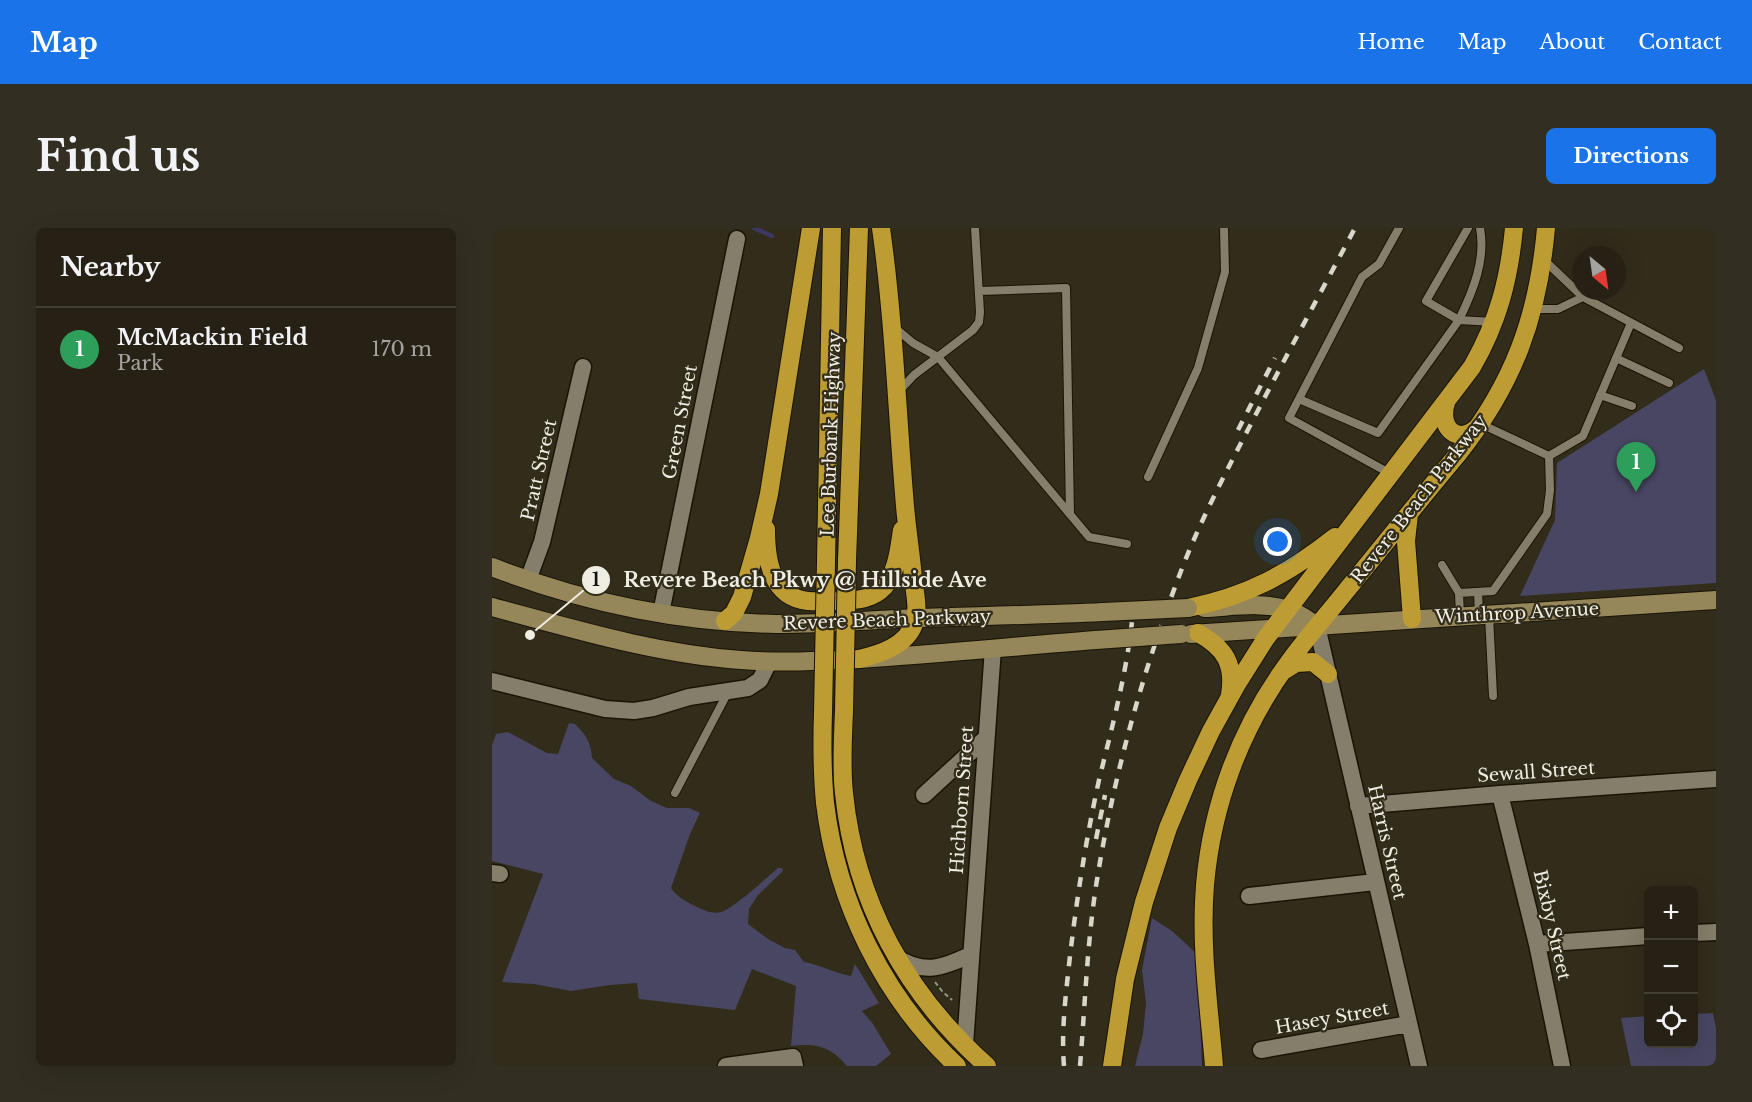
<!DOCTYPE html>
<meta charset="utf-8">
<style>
body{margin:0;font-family:"Libre Baskerville",serif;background:#322e22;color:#f1f3f6}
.controls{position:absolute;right:18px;bottom:18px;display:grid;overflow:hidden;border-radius:9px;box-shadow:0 6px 24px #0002}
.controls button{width:54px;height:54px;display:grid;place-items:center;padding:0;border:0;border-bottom:2px solid #423e34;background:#262114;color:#f1f3f6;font:30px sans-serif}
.compass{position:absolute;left:1080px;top:18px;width:54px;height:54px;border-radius:50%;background:#262114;box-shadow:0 6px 24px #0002;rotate:151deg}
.you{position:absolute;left:786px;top:314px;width:21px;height:21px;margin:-15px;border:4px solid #fff;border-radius:50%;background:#1a73e8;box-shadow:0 0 0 9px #1a73e833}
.badge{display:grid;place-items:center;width:39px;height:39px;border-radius:50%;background:#1a73e8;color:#fff;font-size:20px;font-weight:700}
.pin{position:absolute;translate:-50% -50px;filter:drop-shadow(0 2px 3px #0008)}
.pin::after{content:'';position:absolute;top:32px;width:21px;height:18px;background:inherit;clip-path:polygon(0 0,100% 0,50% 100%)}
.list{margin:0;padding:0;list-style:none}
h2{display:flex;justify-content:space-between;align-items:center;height:78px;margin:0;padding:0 24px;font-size:26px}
h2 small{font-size:20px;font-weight:400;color:#a4a3a0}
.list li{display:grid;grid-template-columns:39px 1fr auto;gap:18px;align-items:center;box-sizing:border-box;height:84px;padding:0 24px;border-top:2px solid #423e34}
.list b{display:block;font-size:22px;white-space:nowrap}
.list p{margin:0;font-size:20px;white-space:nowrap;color:#a4a3a0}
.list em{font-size:20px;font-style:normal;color:#a4a3a0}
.icon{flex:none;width:33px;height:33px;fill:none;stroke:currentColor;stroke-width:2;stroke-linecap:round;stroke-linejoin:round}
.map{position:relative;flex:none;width:1224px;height:838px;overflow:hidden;border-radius:9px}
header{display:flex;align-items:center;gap:36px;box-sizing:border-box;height:84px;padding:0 30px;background:#1a73e8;color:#fff}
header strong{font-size:28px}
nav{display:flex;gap:33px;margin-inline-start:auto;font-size:21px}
.intro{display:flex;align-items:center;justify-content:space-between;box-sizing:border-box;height:144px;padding:0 36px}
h1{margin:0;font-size:42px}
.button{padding:15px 27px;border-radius:9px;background:#1a73e8;color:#fff;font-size:21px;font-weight:700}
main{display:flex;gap:36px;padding:0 36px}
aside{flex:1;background:#262114;border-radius:9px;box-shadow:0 6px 24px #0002}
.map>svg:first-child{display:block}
</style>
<header>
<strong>Map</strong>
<nav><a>Home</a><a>Map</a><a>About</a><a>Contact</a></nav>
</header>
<div class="intro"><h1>Find us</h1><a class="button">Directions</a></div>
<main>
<aside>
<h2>Nearby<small></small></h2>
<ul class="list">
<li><span class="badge" style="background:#2e9e5b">1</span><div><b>McMackin Field</b><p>Park</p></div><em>170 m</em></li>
</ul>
</aside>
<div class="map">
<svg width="1224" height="838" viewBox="0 0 1224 838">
<rect width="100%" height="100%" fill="#322c1b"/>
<path fill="#484662" d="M 1212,141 L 1224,172 L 1224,355 L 1028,368 L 1063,292 L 1065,235 Z
M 77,495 L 83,496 C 94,507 99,514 100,530 L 122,551 L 139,558 L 159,573 L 175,580 L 197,580 L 208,585 L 198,606 L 179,660 C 184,668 193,673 201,677 C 209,681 220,687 229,684 C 242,680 274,650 286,640 L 290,640 L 291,643 L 266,667 L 257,681 L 256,696 L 276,711 L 293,720 L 303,722 L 312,734 C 329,737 342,745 359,748 L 363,736 L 387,775 L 370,783 L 381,796 L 399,826 L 384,838 L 355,838 C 338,818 324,815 299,818 L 304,758 L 260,741 L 243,782 L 147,771 L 145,755 L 118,757 L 79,763 L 42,756 L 10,754 L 51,646 L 0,633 L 0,517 L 4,506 L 16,504 L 55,525 L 66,526 Z
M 660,690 L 680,703 L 704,725 L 706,743 L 710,838 L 643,838 L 651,806 L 654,775 L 650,742 Z
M 1221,785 L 1224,800 L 1224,838 L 1139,838 L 1129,790 L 1156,788 L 1156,816 L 1202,816 L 1202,786 Z"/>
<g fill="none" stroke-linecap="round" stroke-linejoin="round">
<path stroke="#3d3764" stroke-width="4.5" d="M 262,0 L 280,8"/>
<defs>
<path id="lane" d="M 976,0 L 934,73 L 967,92 L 1002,94
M 1051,31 L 1091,69 L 1187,120
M 488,63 L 574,60 L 578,286
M 1041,81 L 1066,81 L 1091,69
M 402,99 L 421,115 L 446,129 L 597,309 L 635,316
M 1124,130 L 1177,155
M 407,163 L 422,147 L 481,102 L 487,94 L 488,84 L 483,0
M 1108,167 L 1140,178
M 807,171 L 886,205 L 967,92 C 981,63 994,32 988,0
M 1057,228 L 1091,208 L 1139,95
M 899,246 L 797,190 L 870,49 L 887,36 L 907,0
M 656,249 L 706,140 L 733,44 L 732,0
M 950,337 L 967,365 L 1001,363 L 1055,286 L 1058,262 L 1057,228 L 989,196
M 986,364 L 987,387
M 967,365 L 968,388
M 997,387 L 1001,468
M 183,565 L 236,464"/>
<path id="street" d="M 36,352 L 50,314 L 91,139
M 169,385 L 245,11
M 825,398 L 927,838
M 0,453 L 113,481 L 142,483 L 161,480 L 197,469 L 256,460 L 268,452 L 277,434
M 1008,566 L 1045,716 L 1070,838
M 432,567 L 494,510
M 866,578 L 1008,566 L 1224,551
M 0,645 L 8,646
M 757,668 L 883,654
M 1202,705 L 1224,704
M 1045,716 L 1156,708
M 404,729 C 432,747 450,740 478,727
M 473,817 L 501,420
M 769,822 L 917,796
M 234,838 L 301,829 L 303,838"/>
<path id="secondary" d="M 0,339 C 90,374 187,394 284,396 C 331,396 378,392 425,390 C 487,388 549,387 611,384
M 0,379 C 82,401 164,426 249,432 C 289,435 328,433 368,431 C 447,426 526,418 604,412
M 712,380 C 739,379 770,373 796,382 C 807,385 816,392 825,398
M 699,406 L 1224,372"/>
<path id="highway" d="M 954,175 C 946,199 965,218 986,199
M 917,286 L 914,313 L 920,391
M 274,301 C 274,332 279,369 316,373 C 326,374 338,373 348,373 C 364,372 380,372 392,359 C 405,344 407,321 410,302
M 355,333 L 367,0
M 334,334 L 340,0
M 696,380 C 756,368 796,346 843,309
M 233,393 L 242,385 L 250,369 L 267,310 L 277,266 L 319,0
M 706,405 C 733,420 743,436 738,467
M 367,431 C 388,426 414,418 422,396 C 427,383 423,364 421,350 C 419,326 415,302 413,278 C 405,185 402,92 389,0
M 791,443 L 804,435 L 821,434 L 836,446
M 352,483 C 351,510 349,538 352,565 C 363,674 414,766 495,838
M 331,484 C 330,514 330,544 333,575 C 345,674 391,769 465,838
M 620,838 L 633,751 L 652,674 L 676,600 L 696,552 L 719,503 L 745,456 L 774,410 L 980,139 C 1006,94 1017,52 1022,0
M 722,838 C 717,778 708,717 713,657 C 720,576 749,499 797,434 C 815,409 835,387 854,363 C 892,317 928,271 966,226 C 1022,155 1046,89 1054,0"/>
</defs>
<use href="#lane" stroke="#1a1405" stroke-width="10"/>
<use href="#street" stroke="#1a1405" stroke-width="19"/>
<use href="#secondary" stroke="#1a1405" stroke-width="20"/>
<use href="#highway" stroke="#1a1405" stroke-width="20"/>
<path stroke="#999587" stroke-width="2" stroke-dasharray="4.5 3" stroke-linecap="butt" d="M 443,754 L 450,763 L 460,772"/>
<use href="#lane" stroke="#857e6a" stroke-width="8"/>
<use href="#street" stroke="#857e6a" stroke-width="16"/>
<use href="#secondary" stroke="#96875a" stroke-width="18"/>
<use href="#highway" stroke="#bd9c33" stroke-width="18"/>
<path stroke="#d9d6ca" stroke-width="4.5" stroke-dasharray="10 10" stroke-linecap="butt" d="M 746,202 L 783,130
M 604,611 L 613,567
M 572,838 C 569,802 574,765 578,728 C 585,669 594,611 607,552 C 622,491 637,437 642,373
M 588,838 C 593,778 595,717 604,658 C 621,550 650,445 689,343 C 709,291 735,242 761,192 C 794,128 829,64 863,0"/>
<defs>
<path id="secondary-bridge" d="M 611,384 L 696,380
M 604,412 L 689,406"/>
<path id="highway-bridge" d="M 352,483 L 355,333
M 331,484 L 334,334"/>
</defs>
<use href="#secondary-bridge" stroke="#1a1405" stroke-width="20" stroke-linecap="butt"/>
<use href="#highway-bridge" stroke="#1a1405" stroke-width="20" stroke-linecap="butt"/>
<use href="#secondary-bridge" stroke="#96875a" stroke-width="18"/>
<use href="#highway-bridge" stroke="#bd9c33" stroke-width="18"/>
</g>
<g text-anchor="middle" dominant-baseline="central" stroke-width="4.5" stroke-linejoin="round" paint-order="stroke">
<g font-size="18" fill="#f0ede2" stroke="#322c1b">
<text transform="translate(188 194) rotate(-79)">Green Street</text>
<text transform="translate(339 206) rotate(-88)">Lee Burbank Highway</text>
<text transform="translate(47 242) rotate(-77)">Pratt Street</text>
<text transform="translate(927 271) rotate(-52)">Revere Beach Parkway</text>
<text transform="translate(1025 385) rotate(-3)">Winthrop Avenue</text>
<text transform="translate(395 392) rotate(-2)">Revere Beach Parkway</text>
<text transform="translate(1044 544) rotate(-4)">Sewall Street</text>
<text transform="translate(470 572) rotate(-86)">Hichborn Street</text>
<text transform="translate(895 614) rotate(77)">Harris Street</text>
<text transform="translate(1060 697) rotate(77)">Bixby Street</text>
<text transform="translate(840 790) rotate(-10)">Hasey Street</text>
</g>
</g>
<path fill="none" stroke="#f0ede2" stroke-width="2" d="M38 407L104 352"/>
<g fill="#f0ede2" stroke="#322c1b" stroke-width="2">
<circle cx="38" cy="407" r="6"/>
<circle cx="104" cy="352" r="15"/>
</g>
<g font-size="18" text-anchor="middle" font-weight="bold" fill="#111">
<text x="104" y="358">1</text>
</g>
<g font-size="20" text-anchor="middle" font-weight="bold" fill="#f0ede2" stroke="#322c1b" stroke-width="4.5" stroke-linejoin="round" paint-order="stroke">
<text x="313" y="359">Revere Beach Pkwy @ Hillside Ave</text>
</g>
</svg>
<div class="controls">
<button>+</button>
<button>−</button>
<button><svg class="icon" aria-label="locate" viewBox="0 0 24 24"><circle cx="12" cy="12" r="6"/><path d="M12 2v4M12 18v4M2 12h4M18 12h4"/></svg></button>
</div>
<svg class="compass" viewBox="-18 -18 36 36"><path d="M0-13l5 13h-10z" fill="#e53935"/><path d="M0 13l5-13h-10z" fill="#a4a3a0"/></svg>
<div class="you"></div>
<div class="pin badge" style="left:1144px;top:264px;background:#2e9e5b">1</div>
</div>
</main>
